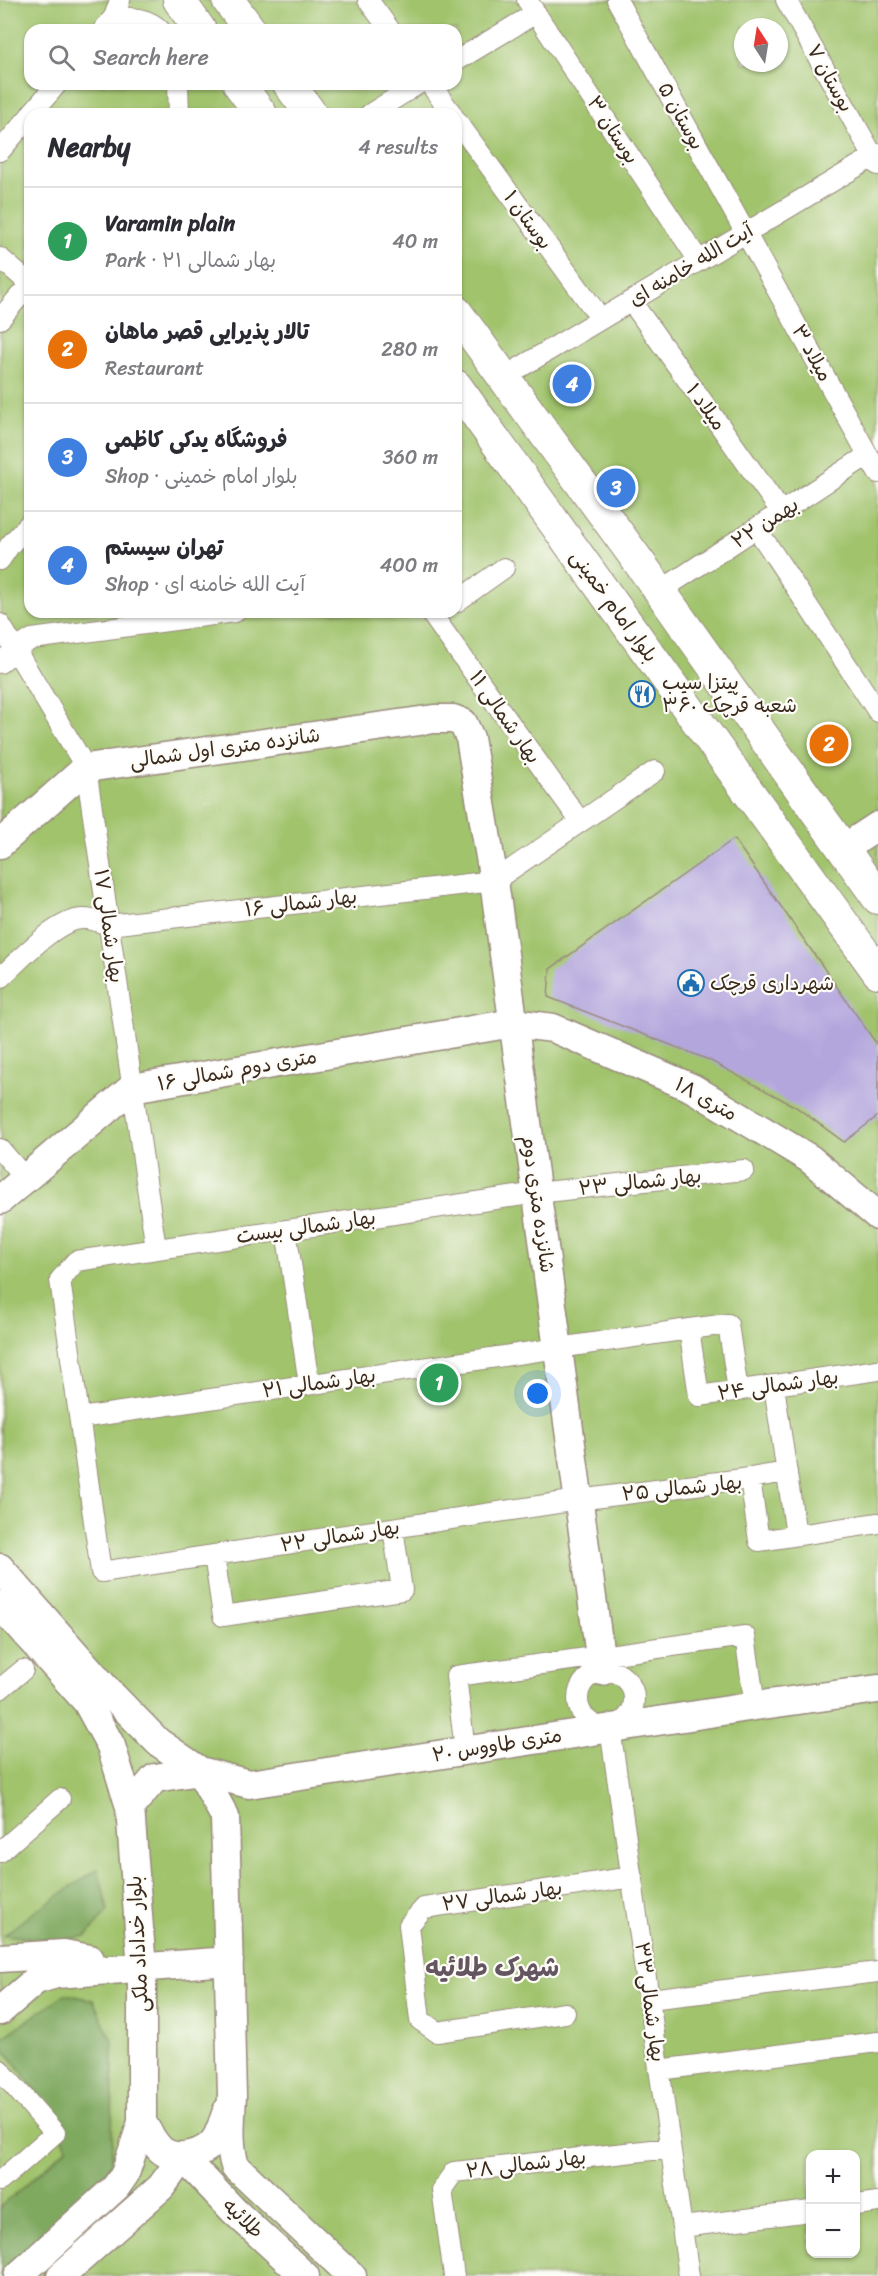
<!DOCTYPE html>
<meta charset="utf-8">
<style>
body{margin:0;font-family:Sriracha,"Playpen Sans Arabic",sans-serif;background:#f7f7f7;color:#2b2b33}
.controls{position:absolute;right:18px;bottom:18px;display:grid;overflow:hidden;border-radius:12px;box-shadow:0 2px 4px #0004}
.controls button{width:54px;height:54px;display:grid;place-items:center;padding:0;border:0;border-bottom:2px solid #e1e1e2;background:#fff;color:#2b2b33;font:30px sans-serif}
.compass{position:absolute;left:734px;top:18px;width:54px;height:54px;border-radius:50%;background:#fff;box-shadow:0 2px 4px #0004;rotate:348deg}
.you{position:absolute;left:538px;top:1394px;width:21px;height:21px;margin:-15px;border:4px solid #fff;border-radius:50%;background:#1a73e8;box-shadow:0 0 0 9px #1a73e833}
.badge{display:grid;place-items:center;width:39px;height:39px;border-radius:50%;background:#0f766e;color:#fff;font-size:20px;font-weight:700}
.pin{position:absolute;translate:-50% -50%;border:3px solid #fff;box-shadow:0 2px 6px #0006}
.list{margin:0;padding:0;list-style:none}
h2{display:flex;justify-content:space-between;align-items:center;height:78px;margin:0;padding:0 24px;font-size:26px}
h2 small{font-size:20px;font-weight:400;color:#7c7c81}
.list li{display:grid;grid-template-columns:39px 1fr auto;gap:18px;align-items:center;box-sizing:border-box;height:108px;padding:0 24px;border-top:2px solid #e1e1e2}
.list b{display:block;font-size:22px;white-space:nowrap}
.list p{margin:0;font-size:20px;white-space:nowrap;color:#7c7c81}
.list em{font-size:20px;font-style:normal;color:#7c7c81}
.icon{flex:none;width:33px;height:33px;fill:none;stroke:currentColor;stroke-width:2;stroke-linecap:round;stroke-linejoin:round}
.map{position:relative;flex:none;width:878px;height:2276px;overflow:hidden}
.search{position:absolute;background:#fff;box-shadow:0 2px 4px #0004;left:24px;top:24px;width:438px;height:66px;display:flex;align-items:center;gap:15px;box-sizing:border-box;padding:0 21px;border-radius:18px;color:#7c7c81;font-size:22px}
.panel{position:absolute;background:#fff;box-shadow:0 2px 4px #0004;left:24px;top:108px;width:438px;height:510px;border-radius:18px}
.map>svg:first-child{display:block}
</style>
<div class="map">
<svg width="878" height="2276" viewBox="0 0 878 2276">
<rect width="100%" height="100%" fill="#fdfcf7"/>
<filter id="ink" filterUnits="userSpaceOnUse"><feTurbulence type="fractalNoise" baseFrequency=".0167" numOctaves="2"/><feDisplacementMap in="SourceGraphic" scale="12" xChannelSelector="R" yChannelSelector="G"/><feConvolveMatrix kernelMatrix="1 2 1 2 8 2 1 2 1" color-interpolation-filters="sRGB"/></filter>
<filter id="wash" filterUnits="userSpaceOnUse"><feTurbulence type="fractalNoise" baseFrequency=".008" numOctaves="4" result="noise"/><feDisplacementMap in="SourceGraphic" scale="24" xChannelSelector="R" yChannelSelector="G"/><feGaussianBlur stdDeviation="1.35" result="paint"/><feColorMatrix in="noise" values="0 0 0 0 0 0 0 0 0 0 0 0 0 0 0 0 0 1.4 0 .05"/><feComposite in="paint" operator="in"/></filter>
<g filter="url(#wash)">
<rect width="100%" height="100%" fill="#f7ebd8"/>
<path fill="#a0c36c" stroke="#6e7645" stroke-width="1.5" fill-rule="evenodd" d="M 0,0 L 878,0 L 878,2276 L 0,2276 ZM 743,27 L 779,27 L 779,63 L 743,63 ZM 30,30 L 456,30 L 456,84 L 30,84 ZM 30,114 L 456,114 L 456,612 L 30,612 ZM 810,2154 L 856,2154 L 856,2254 L 810,2254 Z"/>
<path fill="#80a960" stroke="#5e6a3f" stroke-width="1.5" d="M 98,1869 L 108,1910 L 87,1936 L 59,1941 L 4,1935 L 31,1914 Z
M 65,1994 L 93,2000 L 113,2043 L 112,2160 L 97,2198 L 9,2276 L 0,2276 L 0,2208 L 67,2148 L 54,2114 L 0,2044 L 0,2040 Z"/>
<g id="blocks">
<path fill="#b2a6dd" d="M 734,839 L 878,1046 L 878,1116 L 844,1142 L 796,1107 L 709,1060 L 548,997 L 550,969 Z"/>
</g>
</g>
<g filter="url(#ink)">
<use href="#blocks" fill-opacity="0" stroke="#998a7b" stroke-width="1.5"/>
<g fill="none" stroke-linecap="round" stroke-linejoin="round">
<defs>
<path id="street" d="M 368,0 L 390,30
M 527,0 L 699,261
M 617,0 L 878,473
M 786,0 L 878,165
M 114,17 C 131,18 148,17 160,30
M 103,30 L 114,17 L 120,0
M 456,61 L 536,13
M 178,84 L 179,114
M 430,84 L 452,114
M 31,114 L 57,84
M 370,114 L 418,84
M 456,120 L 601,319
M 0,151 L 30,116
M 0,258 L 30,284 L 0,319
M 631,301 L 782,513
M 504,377 L 878,154
M 757,529 L 878,712
M 0,560 L 10,545 L 30,523
M 660,591 L 868,455
M 456,602 L 504,568
M 430,612 L 580,821
M 0,624 L 86,768 L 156,1249
M 0,663 L 16,649 L 32,639 L 235,612
M 0,978 C 20,960 58,917 85,919 C 93,919 101,923 109,925 L 494,881 L 655,771
M 0,1149 L 24,1177
M 744,1170 L 537,1193 L 76,1261 L 60,1280 L 101,1572 L 578,1500 L 750,1478 L 759,1541 L 878,1523
M 286,1230 L 309,1384
M 689,1329 L 728,1324 L 738,1391
M 774,1386 L 796,1535
M 80,1418 L 689,1329 L 699,1396 L 878,1370
M 750,1478 L 787,1472
M 214,1555 L 223,1616 L 402,1590 L 393,1528
M578 1699a28 28 0 1 1 56 0a28 28 0 1 1-56 0Z
M 0,1689 L 23,1670
M 610,1728 L 689,2276
M 465,1750 L 456,1676 L 745,1636 L 755,1706
M 0,1852 L 60,1799
M 649,1999 L 878,1972
M 565,2013 L 437,2032 L 420,2020 L 409,1925 L 424,1908 L 632,1877
M 0,2070 L 55,2133 L 0,2181
M 659,2070 L 878,2042
M 856,2205 L 878,2202
M 682,2227 L 810,2211
M 454,2276 L 442,2189 L 454,2172 L 670,2148"/>
<path id="secondary" d="M 0,844 L 86,768 L 434,719 L 453,719 L 463,723 L 470,738 L 494,881 L 602,1671
M 843,849 L 878,826
M 0,1200 L 132,1088 L 513,1023 L 553,1028 L 692,1088 L 810,1159 L 878,1216
M 0,1568 L 107,1690 L 158,1742 L 200,1771 L 225,1817 L 232,2096 C 231,2120 228,2143 235,2166 L 352,2276
M 0,1605 L 87,1702 L 111,1746 L 130,1807 L 142,1969 L 142,2122 L 125,2174 L 116,2187 L 18,2276
M 130,1807 L 155,1778 L 200,1771 L 249,1784 L 755,1706 L 878,1689
M 0,1958 L 64,1954 L 90,1959
M 0,2011 L 36,1980 L 56,1974 L 229,1961
M 142,2122 C 147,2131 153,2142 160,2149 C 175,2163 207,2155 217,2137 C 221,2129 224,2119 227,2111
M 61,2276 L 161,2187 L 183,2157 L 234,2211 L 305,2276"/>
<path id="primary" d="M 179,0 L 200,30
M 228,0 L 250,30
M 239,84 L 261,114
M 289,84 L 311,114
M 456,312 L 660,591 L 878,898
M 456,386 L 878,972"/>
</defs>
<use href="#street" stroke="#998a7b" stroke-width="22"/>
<use href="#secondary" stroke="#998a7b" stroke-width="31"/>
<use href="#primary" stroke="#998a7b" stroke-width="34"/>
<use href="#street" stroke="#fff" stroke-width="20"/>
<use href="#secondary" stroke="#fff" stroke-width="28"/>
<use href="#primary" stroke="#fff" stroke-width="32"/>
</g>
</g>
<defs>
<symbol id="restaurant-ring" viewBox="-11 -11 22 22"><circle r="9.5" fill="#fdfcf7" stroke="#1f6fb2" stroke-width="1.5"/><path d="M-5-6h1v4h1v-4h1v4h1v-4h1v5L-1.5 .5V6h-2V.5L-5-1ZM5-6V6H3V1.5H1.5Q1.5-4 5-6Z" fill="#1f6fb2"/></symbol>
<symbol id="civic-ring" viewBox="-11 -11 22 22"><circle r="9.5" fill="#fdfcf7" stroke="#1f6fb2" stroke-width="1.5"/><path d="M-.6-6.5H3V-4.5H.6V-3L4-1V1h2V6H-6V1h2V-1L-.6-3ZM-1.2 2.5V6h2.4V2.5Z" fill="#1f6fb2"/></symbol>
</defs>
<g fill-rule="evenodd">
<use href="#restaurant-ring" x="627" y="679" width="30" height="30"/>
<use href="#civic-ring" x="676" y="968" width="30" height="30"/>
</g>
<g text-anchor="middle" dominant-baseline="central" stroke-width="4.5" stroke-linejoin="round" paint-order="stroke">
<g font-size="20" fill="#3b2a1e" stroke="#fdfcf7">
<text transform="translate(830 78) rotate(61)">بوستان ۷</text>
<text transform="translate(681 116) rotate(61)">بوستان ۵</text>
<text transform="translate(613 130) rotate(57)">بوستان ۳</text>
<text transform="translate(528 220) rotate(54)">بوستان ۱</text>
<text transform="translate(691 265) rotate(-31)">آیت الله خامنه ای</text>
<text transform="translate(812 353) rotate(61)">میلاد ۳</text>
<text transform="translate(706 407) rotate(54)">میلاد ۱</text>
<text transform="translate(765 523) rotate(-33)">۲۲ بهمن</text>
<text transform="translate(614 606) rotate(54)">بلوار امام خمینی</text>
<text transform="translate(505 717) rotate(55)">بهار شمالی ۱۱</text>
<text transform="translate(225 748) rotate(-8)">شانزده متری اول شمالی</text>
<text transform="translate(301 903) rotate(-7)">بهار شمالی ۱۶</text>
<text transform="translate(109 926) rotate(82)">بهار شمالی ۱۷</text>
<text transform="translate(237 1070) rotate(-10)">۱۶ متری دوم شمالی</text>
<text transform="translate(706 1099) rotate(29)">۱۸ متری</text>
<text transform="translate(640 1182) rotate(-6)">بهار شمالی ۲۳</text>
<text transform="translate(538 1204) rotate(82)">شانزده متری دوم</text>
<text transform="translate(306 1227) rotate(-8)">بهار شمالی بیست</text>
<text transform="translate(319 1383) rotate(-8)">بهار شمالی ۲۱</text>
<text transform="translate(778 1385) rotate(-8)">بهار شمالی ۲۴</text>
<text transform="translate(682 1488) rotate(-6)">بهار شمالی ۲۵</text>
<text transform="translate(340 1536) rotate(-9)">بهار شمالی ۲۲</text>
<text transform="translate(497 1745) rotate(-9)">۲۰ متری طاووس</text>
<text transform="translate(502 1896) rotate(-8)">بهار شمالی ۲۷</text>
<text transform="translate(138 1944) rotate(-93)">بلوار خداداد ملکی</text>
<text transform="translate(650 2002) rotate(82)">بهار شمالی۳۳</text>
<text transform="translate(526 2164) rotate(-7)">بهار شمالی ۲۸</text>
<text transform="translate(243 2218) rotate(44)">طلائیه</text>
</g>
<g font-size="20" fill="#3b2a1e" stroke="#fdfcf7" text-anchor="start">
<text x="662" y="682">پیتزا سیب<tspan x="662" dy="23">۳۶۰ شعبه قرچک</tspan></text>
<text x="710" y="983">شهرداری قرچک</text>
</g>
<g font-size="26" font-weight="bold" fill="#655561" stroke="#fdfcf7">
<text x="492" y="1967">شهرک طلائیه</text>
</g>
</g>
</svg>
<div class="controls">
<button>+</button>
<button>−</button>
</div>
<svg class="compass" viewBox="-18 -18 36 36"><path d="M0-13l5 13h-10z" fill="#e53935"/><path d="M0 13l5-13h-10z" fill="#7c7c81"/></svg>
<div class="you"></div>
<div class="pin badge" style="left:439px;top:1383px;background:#2e9e5b">1</div>
<div class="pin badge" style="left:829px;top:744px;background:#e8710a">2</div>
<div class="pin badge" style="left:616px;top:488px;background:#3f7fe0">3</div>
<div class="pin badge" style="left:572px;top:384px;background:#3f7fe0">4</div>
<div class="search"><svg class="icon" aria-label="search" viewBox="0 0 24 24"><circle cx="10" cy="10" r="6"/><path d="M15 15l6 6"/></svg>Search here</div>
<section class="panel">
<h2>Nearby<small>4 results</small></h2>
<ul class="list">
<li><span class="badge" style="background:#2e9e5b">1</span><div><b>Varamin plain</b><p>Park · بهار شمالی ۲۱</p></div><em>40 m</em></li>
<li><span class="badge" style="background:#e8710a">2</span><div><b>تالار پذیرایی قصر ماهان</b><p>Restaurant</p></div><em>280 m</em></li>
<li><span class="badge" style="background:#3f7fe0">3</span><div><b>فروشگاه یدکی کاظمی</b><p>Shop · بلوار امام خمینی</p></div><em>360 m</em></li>
<li><span class="badge" style="background:#3f7fe0">4</span><div><b>تهران سیستم</b><p>Shop · آیت الله خامنه ای</p></div><em>400 m</em></li>
</ul>
</section>
</div>
